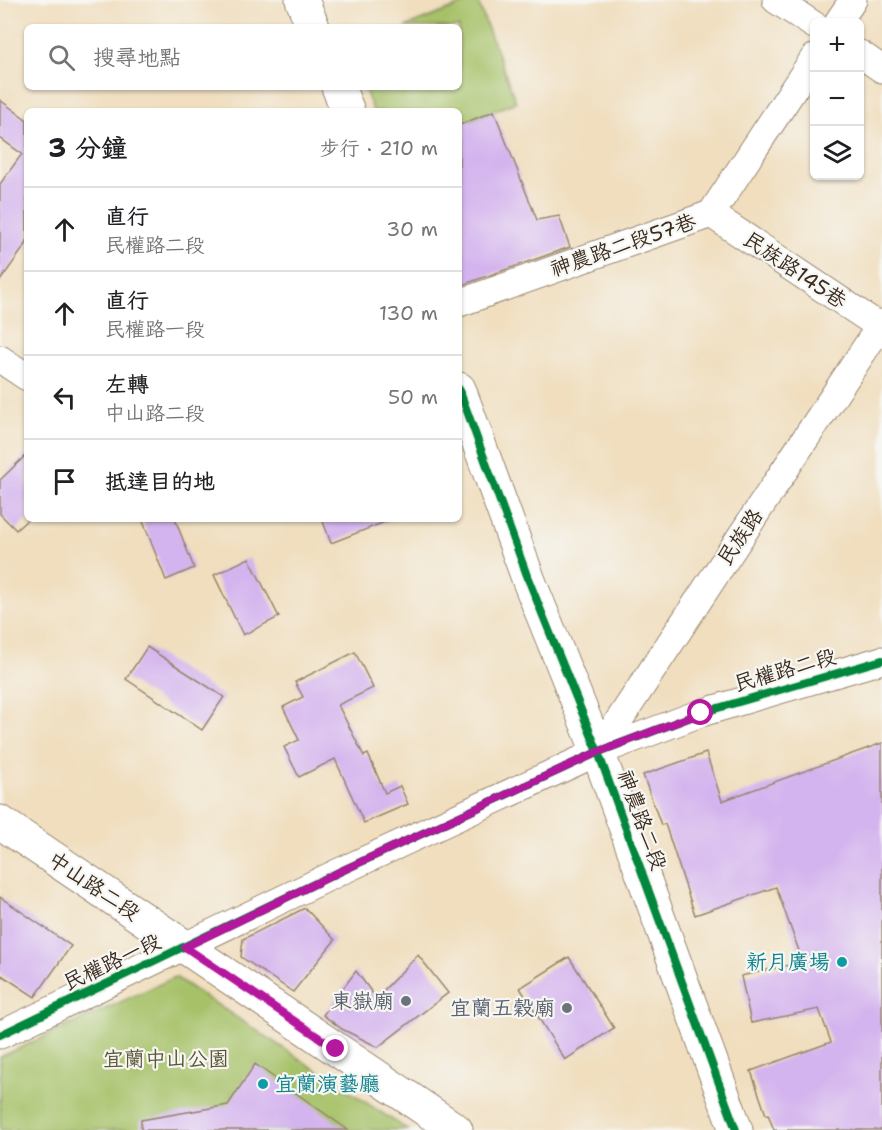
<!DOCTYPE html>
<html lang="zh-TW">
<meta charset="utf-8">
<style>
body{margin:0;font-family:"Shantell Sans","LXGW WenKai TC",sans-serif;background:#f2f2f2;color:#202124}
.controls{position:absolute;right:18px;top:18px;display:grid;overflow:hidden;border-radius:9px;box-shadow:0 2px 4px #0004}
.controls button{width:54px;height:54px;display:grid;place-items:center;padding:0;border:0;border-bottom:2px solid #e0e0e0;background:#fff;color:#202124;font:30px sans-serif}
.stop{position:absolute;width:18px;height:18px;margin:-14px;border:4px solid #b5179e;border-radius:50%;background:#fff}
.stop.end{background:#b5179e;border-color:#fff;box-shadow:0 2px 6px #0008}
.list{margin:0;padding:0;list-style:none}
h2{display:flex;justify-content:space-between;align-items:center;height:78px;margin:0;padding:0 24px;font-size:26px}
h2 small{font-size:20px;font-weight:400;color:#757577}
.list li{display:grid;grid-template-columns:39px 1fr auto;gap:18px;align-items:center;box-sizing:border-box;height:84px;padding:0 24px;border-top:2px solid #e0e0e0}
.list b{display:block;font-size:22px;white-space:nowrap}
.list p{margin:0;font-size:20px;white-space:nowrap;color:#757577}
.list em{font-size:20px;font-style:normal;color:#757577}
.icon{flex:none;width:33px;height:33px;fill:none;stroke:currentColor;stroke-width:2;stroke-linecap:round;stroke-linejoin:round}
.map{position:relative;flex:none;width:882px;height:1130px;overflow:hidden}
.search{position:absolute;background:#fff;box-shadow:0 2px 4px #0004;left:24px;top:24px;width:438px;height:66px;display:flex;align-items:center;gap:15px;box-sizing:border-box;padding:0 21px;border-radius:9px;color:#757577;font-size:22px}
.panel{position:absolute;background:#fff;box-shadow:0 2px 4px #0004;left:24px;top:108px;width:438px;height:414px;border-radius:9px}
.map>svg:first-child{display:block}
</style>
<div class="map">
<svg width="882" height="1130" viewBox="0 0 882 1130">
<rect width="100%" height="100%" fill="#f6f6f2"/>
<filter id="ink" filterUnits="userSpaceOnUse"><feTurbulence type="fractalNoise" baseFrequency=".0167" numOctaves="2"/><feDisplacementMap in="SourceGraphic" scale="12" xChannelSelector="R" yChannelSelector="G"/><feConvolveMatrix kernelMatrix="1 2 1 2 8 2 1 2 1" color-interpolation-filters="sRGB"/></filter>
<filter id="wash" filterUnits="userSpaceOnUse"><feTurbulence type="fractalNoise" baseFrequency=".008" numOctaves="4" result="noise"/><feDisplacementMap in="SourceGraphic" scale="24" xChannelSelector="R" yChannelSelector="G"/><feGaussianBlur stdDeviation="1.35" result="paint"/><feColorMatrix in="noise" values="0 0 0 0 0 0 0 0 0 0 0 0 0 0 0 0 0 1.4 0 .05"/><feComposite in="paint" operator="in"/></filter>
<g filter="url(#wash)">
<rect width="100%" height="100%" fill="#f0debe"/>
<path fill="#a6c167" stroke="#707642" stroke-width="1.5" d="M 474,0 L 477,0 L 516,102 L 459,125 L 459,111 L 373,111 L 364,87 L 459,87 L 459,27 L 405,27 Z
M 175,977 L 408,1130 L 0,1130 L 0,1057 Z"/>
<g id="blocks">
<path fill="#d4b4ee" d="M 0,100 L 27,120 L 27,243 L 0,281 L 0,184 L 22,154 L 0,138 Z
M 494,111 L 537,220 L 559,216 L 570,247 L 459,286 L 459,125 Z
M 27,454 L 27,520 L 16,530 L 0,514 L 0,480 Z
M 142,519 L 175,519 L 194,568 L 166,580 Z
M 322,519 L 390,519 L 390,520 L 331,543 Z
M 249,558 L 279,617 L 243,635 L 214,575 Z
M 147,647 L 224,697 L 202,730 L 126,679 Z
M 355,652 L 373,688 L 338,705 L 364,756 L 368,754 L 385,793 L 400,786 L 408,804 L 364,823 L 335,759 L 299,777 L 284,747 L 299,740 L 283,707 L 303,697 L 295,682 Z
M 882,743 L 882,1130 L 774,1130 L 768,1114 L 766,1115 L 751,1071 L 831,1042 L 819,1009 L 751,1023 L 741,976 L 803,962 L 776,887 L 695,915 L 665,824 L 661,825 L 643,775 L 706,753 L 722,801 Z
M 0,897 L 71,946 L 35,997 L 0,974 Z
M 305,908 L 335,940 L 293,992 L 241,957 L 243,939 Z
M 418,955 L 448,993 L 378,1047 L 342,1029 L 323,1015 L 356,971 L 376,998 Z
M 569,957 L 614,1028 L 565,1060 L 520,988 Z
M 255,1064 L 348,1130 L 141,1130 L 141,1120 L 228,1105 Z"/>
</g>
</g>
<g filter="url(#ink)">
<use href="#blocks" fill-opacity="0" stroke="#96846e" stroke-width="1.5"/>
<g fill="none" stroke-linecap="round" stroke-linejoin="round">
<defs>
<path id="street" d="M 776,0 L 814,25
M 838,22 L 853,0
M 860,54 L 882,69
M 711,214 L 882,328
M 459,303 L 711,214 L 814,58
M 0,359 L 27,377
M 598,752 L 882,323
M 0,1035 L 337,873 L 598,752 L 701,713 L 882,660"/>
<path id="secondary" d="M 302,0 L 313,27
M 338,87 L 348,111
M 459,389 L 529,581 L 598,752 L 736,1130
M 0,822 L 456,1130"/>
</defs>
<use href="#street" stroke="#96846e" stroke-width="29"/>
<use href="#secondary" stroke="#96846e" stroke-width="35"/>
<use href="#street" stroke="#fff" stroke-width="27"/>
<use href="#secondary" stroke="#fff" stroke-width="33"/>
<defs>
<path id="cycleway" d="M 459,389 L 529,581 L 598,752 L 736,1130
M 0,1035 L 337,873 L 598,752 L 701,713 L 882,660"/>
</defs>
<use href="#cycleway" stroke="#f6f6f2" stroke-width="11"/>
<use href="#cycleway" stroke="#00873e" stroke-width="8"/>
</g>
</g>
<g fill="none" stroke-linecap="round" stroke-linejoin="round" filter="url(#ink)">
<path stroke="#b5179e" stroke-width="8" d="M 336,1049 L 185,947 L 337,873 L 598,752 L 701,713"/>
</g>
<g fill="#0f9aa8" stroke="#f6f6f2" stroke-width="2">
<circle cx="842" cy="962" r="6"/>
<circle cx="263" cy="1084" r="6"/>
</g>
<g fill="#6b7280" stroke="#f6f6f2" stroke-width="2">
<circle cx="406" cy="1001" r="6"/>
<circle cx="567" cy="1008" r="6"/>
</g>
<g text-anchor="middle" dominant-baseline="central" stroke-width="4.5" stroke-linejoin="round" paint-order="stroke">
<g font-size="21" fill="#3b2a1e" stroke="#f6f6f2">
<text transform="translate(623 245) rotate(-19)">神農路二段57巷</text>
<text transform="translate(795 270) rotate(34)">民族路145巷</text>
<text transform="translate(740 537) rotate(-56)">民族路</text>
<text transform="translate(785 670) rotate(-16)">民權路二段</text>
<text transform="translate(642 820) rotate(70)">神農路二段</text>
<text transform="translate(94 886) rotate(34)">中山路二段</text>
<text transform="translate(112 962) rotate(-25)">民權路一段</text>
</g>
<g font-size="21" fill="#0d838f" stroke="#f6f6f2" text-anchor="end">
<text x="830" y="962">新月廣場</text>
<text x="275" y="1084" text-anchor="start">宜蘭演藝廳</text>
</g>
<g font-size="21" fill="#5b616d" stroke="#f6f6f2" text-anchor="end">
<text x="394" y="1001">東嶽廟</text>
<text x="555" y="1008">宜蘭五穀廟</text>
</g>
<g font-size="21" fill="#5b5734" stroke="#f6f6f2">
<text x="166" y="1059">宜蘭中山公園</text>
</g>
</g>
</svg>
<div class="controls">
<button>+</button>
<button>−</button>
<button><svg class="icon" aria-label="layers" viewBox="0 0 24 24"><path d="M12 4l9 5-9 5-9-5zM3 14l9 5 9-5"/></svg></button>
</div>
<div class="stop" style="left:701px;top:713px"></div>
<div class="stop end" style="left:336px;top:1049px"></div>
<div class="search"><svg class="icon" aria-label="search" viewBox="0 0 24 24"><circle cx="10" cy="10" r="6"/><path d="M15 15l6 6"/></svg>搜尋地點</div>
<section class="panel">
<h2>3 分鐘<small>步行 · 210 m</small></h2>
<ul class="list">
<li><svg class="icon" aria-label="ahead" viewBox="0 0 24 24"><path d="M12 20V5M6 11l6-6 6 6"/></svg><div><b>直行</b><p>民權路二段</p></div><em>30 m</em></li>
<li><svg class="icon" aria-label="ahead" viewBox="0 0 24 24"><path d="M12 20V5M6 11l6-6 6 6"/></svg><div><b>直行</b><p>民權路一段</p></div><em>130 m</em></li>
<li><svg class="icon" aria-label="left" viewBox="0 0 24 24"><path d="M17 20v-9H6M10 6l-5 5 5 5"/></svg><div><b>左轉</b><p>中山路二段</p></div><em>50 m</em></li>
<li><svg class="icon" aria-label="arrive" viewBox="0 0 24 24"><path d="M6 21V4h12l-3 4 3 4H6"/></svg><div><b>抵達目的地</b></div></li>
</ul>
</section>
</div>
